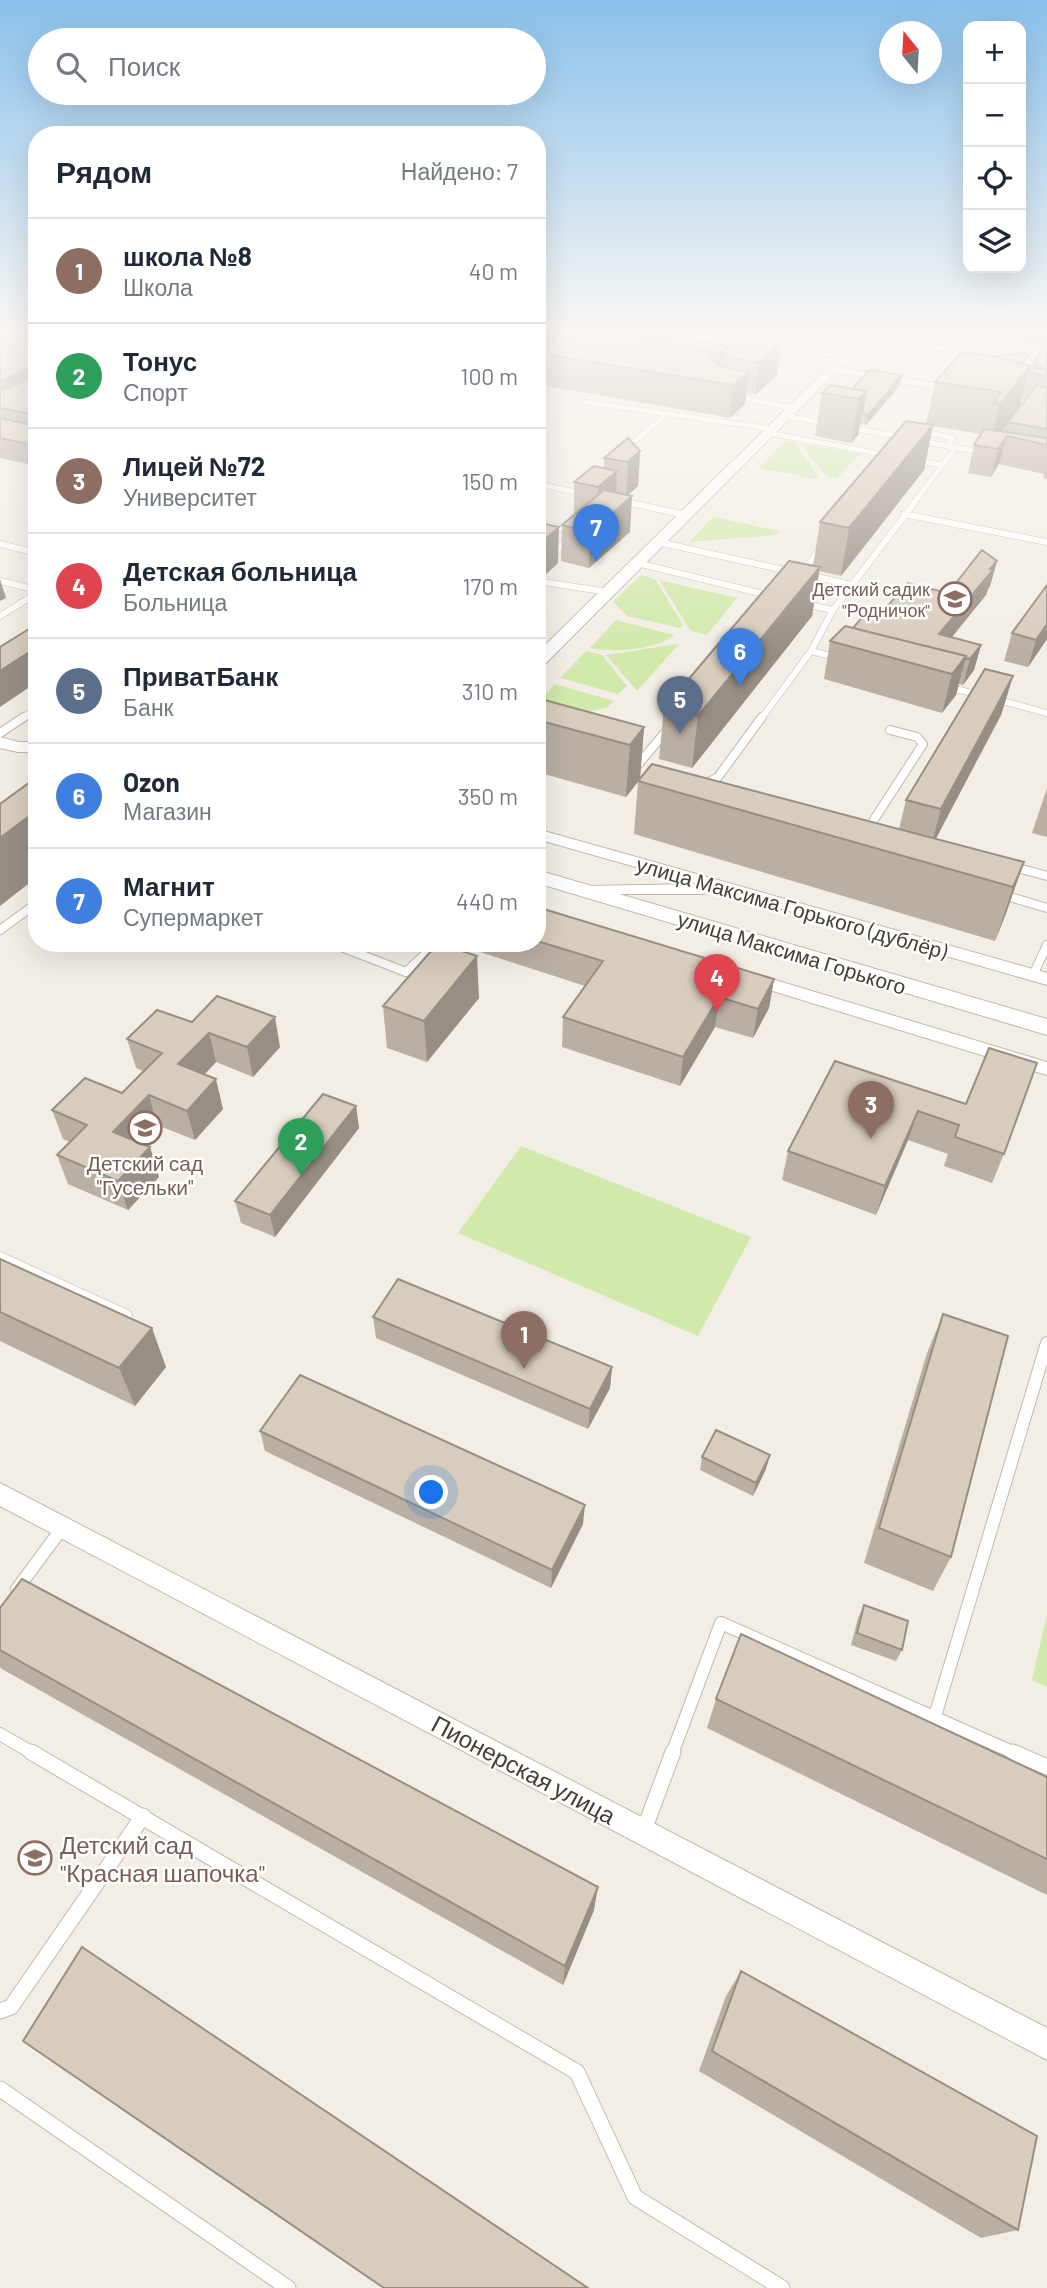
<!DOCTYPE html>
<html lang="ru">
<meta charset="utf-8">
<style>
body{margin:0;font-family:Barlow,sans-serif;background:#f6f6f7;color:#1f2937}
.controls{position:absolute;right:21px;top:21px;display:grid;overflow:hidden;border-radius:14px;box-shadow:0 7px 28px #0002}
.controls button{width:63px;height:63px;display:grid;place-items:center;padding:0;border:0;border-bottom:2px solid #e0e1e3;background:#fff;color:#1f2937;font:35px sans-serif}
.compass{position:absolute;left:879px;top:21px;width:63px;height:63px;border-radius:50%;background:#fff;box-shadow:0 7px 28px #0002;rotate:342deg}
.you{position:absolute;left:432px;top:1493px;width:24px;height:24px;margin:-18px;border:5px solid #fff;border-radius:50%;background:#1a73e8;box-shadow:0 0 0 10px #1a73e833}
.badge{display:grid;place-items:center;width:46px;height:46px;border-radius:50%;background:#ff2710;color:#fff;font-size:23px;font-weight:700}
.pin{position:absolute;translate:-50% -58px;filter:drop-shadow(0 2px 4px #0008)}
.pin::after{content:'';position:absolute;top:37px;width:24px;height:21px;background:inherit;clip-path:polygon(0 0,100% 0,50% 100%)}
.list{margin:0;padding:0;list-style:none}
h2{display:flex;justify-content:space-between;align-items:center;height:91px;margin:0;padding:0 28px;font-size:30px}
h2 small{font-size:23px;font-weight:400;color:#747a83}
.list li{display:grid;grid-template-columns:46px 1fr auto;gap:21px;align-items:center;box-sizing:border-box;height:105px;padding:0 28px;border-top:2px solid #e0e1e3}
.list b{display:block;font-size:26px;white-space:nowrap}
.list p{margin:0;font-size:23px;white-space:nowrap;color:#747a83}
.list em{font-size:23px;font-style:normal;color:#747a83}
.icon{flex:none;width:38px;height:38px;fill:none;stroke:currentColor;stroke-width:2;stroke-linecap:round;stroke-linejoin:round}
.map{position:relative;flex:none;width:1047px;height:2288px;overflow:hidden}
.search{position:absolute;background:#fff;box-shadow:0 7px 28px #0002;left:28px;top:28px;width:518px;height:77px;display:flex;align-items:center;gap:18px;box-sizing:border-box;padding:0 24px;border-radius:38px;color:#747a83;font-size:26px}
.panel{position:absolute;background:#fff;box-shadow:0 7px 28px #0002;left:28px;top:126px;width:518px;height:826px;border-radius:28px}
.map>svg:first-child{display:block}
</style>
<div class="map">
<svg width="1047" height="2288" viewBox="0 0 1047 2288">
<rect width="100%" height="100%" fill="#f3eee5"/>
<path fill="#d1e9ab" d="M 785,441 L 793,442 L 819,476 L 816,479 L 759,468 Z
M 800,443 L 860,454 L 837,478 L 826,476 Z
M 713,517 L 779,531 L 775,535 L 689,542 Z
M 641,575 L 655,579 L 683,625 L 680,628 L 627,616 L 613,602 Z
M 659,580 L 737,598 L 707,635 L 691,631 Z
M 616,620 L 674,635 C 658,650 612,653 590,648 Z
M 679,644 L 637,691 L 606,655 Z
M 586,651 L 602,655 L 627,686 L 618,694 L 560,678 Z
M 555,684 L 614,701 L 606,708 L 537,722 L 537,703 Z
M 521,1146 L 751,1237 L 698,1336 L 458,1233 Z
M 1047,1614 L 1047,1687 L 1032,1680 Z"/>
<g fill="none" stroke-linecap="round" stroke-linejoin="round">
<defs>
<path id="service-far5" d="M 735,396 L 793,408
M 585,402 L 773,429
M 786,416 L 830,424
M 848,427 L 984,453
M 920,431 L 953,438 L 948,446
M 768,433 L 892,456
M 625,449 L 667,414
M 913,460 L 941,465
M 537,484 L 586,494
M 621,501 L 634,504
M 913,504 L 956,447"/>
<path id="service-far4" d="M 626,502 L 686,515
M 904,514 L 1047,542
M 537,523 L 574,531 L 556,552
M 658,542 L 793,572
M 0,544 L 37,553
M 637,563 L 772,596
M 802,573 L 822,546
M 808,575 L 852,585
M 0,581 L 37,590
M 537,581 L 608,592
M 800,603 L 833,610
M 0,616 L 37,593
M 811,651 L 838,658
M 947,687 L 980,695
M 995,699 L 1047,713
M 21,719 L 37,708
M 761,719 L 811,651 L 833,610 L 915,502"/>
<path id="service-far3" d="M 0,733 L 24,717
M 635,768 L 668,729
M 704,785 L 718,777 L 762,717
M 866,832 L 923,744 L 917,737 L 890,730
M 1010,866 L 1047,876
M 1000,894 L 1047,908
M 0,930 L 37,903
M 331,943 L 406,972 L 437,943
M 1033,975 L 1047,945"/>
<path id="service-far2" d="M 0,1257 L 127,1315"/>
<path id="service-far1" d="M 17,1589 L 63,1527
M 935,1716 L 1047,1343
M 0,1734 L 34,1754
M 672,1754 L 721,1623 L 1017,1754"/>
<path id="service" d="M 31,1752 L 577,2072 L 635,2197 L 782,2288
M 1013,1752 L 1047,1767
M 644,1830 L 673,1752
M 0,2011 L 11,2007 L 143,1816
M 0,2089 L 288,2288"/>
<path id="minor" d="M 690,332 L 709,332 L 852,357 L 847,360 Z
M 865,334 L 1035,359 L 1047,353 L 1047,360 L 1036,365 L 862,339 L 862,335 Z
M 834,367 L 961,387 L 966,390 L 961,393 L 831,372 L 829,370 Z
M 537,829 L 1047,973 L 1047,985 L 709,888 L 708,892 L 702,894 L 580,894 L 578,891 L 580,888 L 586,886 L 696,884 L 537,839 Z
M 749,972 L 1047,1062 L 1047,1075 L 743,982 L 740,978 L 743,974 Z
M 0,1483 L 1047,2028 L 1047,2060 L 0,1506 Z"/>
<path id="tertiary" d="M 864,332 L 876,332 L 543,666 L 537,667 L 537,653 Z
M 0,737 L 19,742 L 37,742 L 37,752 L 18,752 L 0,748 Z
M 537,870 L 1047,1019 L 1047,1035 L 537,883 Z"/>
</defs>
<use href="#service-far5" stroke="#c2b8aa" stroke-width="6"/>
<use href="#service-far4" stroke="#c2b8aa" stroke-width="7"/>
<use href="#service-far3" stroke="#c2b8aa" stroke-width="10"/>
<use href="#service-far2" stroke="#c2b8aa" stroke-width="11"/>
<use href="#service-far1" stroke="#c2b8aa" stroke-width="14"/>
<use href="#service" stroke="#c2b8aa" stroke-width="17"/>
<use href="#minor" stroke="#c2b8aa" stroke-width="2"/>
<use href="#tertiary" stroke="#c2b8aa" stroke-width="2"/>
<use href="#service-far5" stroke="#fff" stroke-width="5"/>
<use href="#service-far4" stroke="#fff" stroke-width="6"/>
<use href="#service-far3" stroke="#fff" stroke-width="8"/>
<use href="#service-far2" stroke="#fff" stroke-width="10"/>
<use href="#service-far1" stroke="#fff" stroke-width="12"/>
<use href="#service" stroke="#fff" stroke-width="15"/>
<use href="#minor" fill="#fff" fill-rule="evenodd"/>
<use href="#tertiary" fill="#fff" fill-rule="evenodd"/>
</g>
<path fill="#baafa3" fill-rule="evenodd" d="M 0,332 L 37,332 L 37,466 L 0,458 Z
M 537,332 L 641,332 L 726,346 L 726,350 L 781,343 L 777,375 L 755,395 L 746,393 L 745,404 L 730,418 L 537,384 Z
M 895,332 L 951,332 L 945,340 L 938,335 L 932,341 L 895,336 Z
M 959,332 L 1047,332 L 1047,479 L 1043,478 L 1044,474 L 999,464 L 991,477 L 968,473 L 974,445 L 981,434 L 933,426 L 924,470 L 841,576 L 819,571 L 812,616 L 692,768 L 659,759 L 664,708 L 813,566 L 820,522 L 926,424 L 935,382 L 1026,365 L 1029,370 L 1033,367 L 1034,362 L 1044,345 ZM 1022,398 L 1025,400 L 1019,407 Z
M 900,385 L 866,425 L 860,424 L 858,435 L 851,443 L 815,436 L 822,393 L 852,389 Z
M 640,451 L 638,486 L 628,495 L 630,532 L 589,568 L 561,561 L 562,525 L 574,515 L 574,482 L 604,468 L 604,458 Z
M 537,522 L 558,563 L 544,576 L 537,577 Z
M 997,561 L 990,586 L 988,589 L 986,595 L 951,637 L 981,645 L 974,670 L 963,685 L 959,684 L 956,695 L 942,713 L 824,679 L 830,641 L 853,628 L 948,593 Z
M 1047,585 L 1047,639 L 1028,667 L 1004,661 L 1012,633 Z
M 1013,676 L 1001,715 L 935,839 L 1024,862 L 1005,916 L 995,941 L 634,834 L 638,782 L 626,797 L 537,772 L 537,698 L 644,727 L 640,778 L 899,829 L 906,800 Z
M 1047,788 L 1047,837 L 1032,833 Z
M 537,907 L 774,979 L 769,1008 L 753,1038 L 715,1027 L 680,1086 L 562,1047 L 563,1017 L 585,986 L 468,948 L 468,943 L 537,943 Z
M 479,998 L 427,1062 L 387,1048 L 383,1006 Z
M 192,1022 L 280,1047 L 253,1077 L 216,1062 L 204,1075 L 223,1109 L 195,1140 L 157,1125 L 140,1143 L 150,1147 L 159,1177 L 128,1210 L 68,1184 L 57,1155 L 70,1142 L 63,1139 L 52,1110 L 122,1093 L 143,1071 L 136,1068 L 127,1039 Z
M 835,1061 L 966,1104 L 1004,1154 L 992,1183 L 944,1166 L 948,1154 L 908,1140 L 876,1215 L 782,1180 L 788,1151 Z
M 356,1106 L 359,1128 L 275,1237 L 241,1223 L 235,1201 Z
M 0,1259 L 166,1367 L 135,1406 L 0,1341 Z
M 943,1314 L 951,1557 L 933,1591 L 864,1563 L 927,1353 Z
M 373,1317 L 612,1367 L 610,1388 L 588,1429 L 376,1338 Z
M 260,1431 L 583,1524 L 551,1588 L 265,1451 Z
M 702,1457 L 766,1469 L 753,1496 L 700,1470 Z
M 864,1605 L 902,1650 L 896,1661 L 851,1645 L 858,1618 Z
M 0,1608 L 594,1910 L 563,1985 L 2,1669 L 0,1667 Z
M 716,1699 L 1047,1777 L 1047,1895 L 707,1728 Z
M 741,1971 L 1018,2230 L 981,2238 L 699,2071 L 726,1996 Z"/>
<path fill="#978f84" d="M 934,332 L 939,332 L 938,335 L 932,341 Z
M 947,332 L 951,332 L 945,340 Z
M 557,334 L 557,353 L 542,353 L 542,344 Z
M 781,343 L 777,375 L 755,395 L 758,363 Z
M 726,346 L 725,356 L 722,353 L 721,369 L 715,374 L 717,355 Z
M 33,366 L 37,383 L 0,403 L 0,381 Z
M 1030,366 L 1019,409 L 989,448 L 1000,404 Z
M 749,372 L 745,404 L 730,418 L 733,385 Z
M 902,375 L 900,385 L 866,425 L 868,415 Z
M 866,391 L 858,435 L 851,443 L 859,399 Z
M 933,425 L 924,470 L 841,576 L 849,528 Z
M 542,430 L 542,463 L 537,467 L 537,434 Z
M 1007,436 L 999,464 L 991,477 L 998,449 Z
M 640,451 L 638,486 L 626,497 L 628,462 Z
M 617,471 L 616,506 L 597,523 L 598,487 Z
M 632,496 L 630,532 L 589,568 L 591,532 Z
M 559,527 L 558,563 L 544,576 L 544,540 Z
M 997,561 L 990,586 L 988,589 L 986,595 L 940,652 L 939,634 Z
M 820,567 L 812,616 L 692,768 L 698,716 Z
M 0,579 L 6,598 L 0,601 Z
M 1047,624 L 1047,639 L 1028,667 L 1036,640 Z
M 981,645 L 974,670 L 963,685 L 970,659 Z
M 37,647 L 37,682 L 0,707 L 0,671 Z
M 966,656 L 956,695 L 942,713 L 952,674 Z
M 1013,676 L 1001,715 L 930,850 L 941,809 Z
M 644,727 L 640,779 L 626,797 L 630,745 Z
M 37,810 L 37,877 L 0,906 L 0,838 Z
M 1024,862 L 1005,916 L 995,941 L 1013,887 Z
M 477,956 L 479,998 L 427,1062 L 424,1021 Z
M 774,979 L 769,1008 L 753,1038 L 758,1009 Z
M 719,997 L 715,1027 L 680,1086 L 683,1057 Z
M 275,1017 L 280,1047 L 253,1077 L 247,1047 Z
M 209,1033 L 216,1062 L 186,1094 L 178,1064 Z
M 216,1079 L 223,1109 L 195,1140 L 187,1111 Z
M 149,1095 L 157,1125 L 123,1161 L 113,1132 Z
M 356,1106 L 359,1128 L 275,1237 L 270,1215 Z
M 918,1111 L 908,1140 L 876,1215 L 885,1186 Z
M 150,1147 L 159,1177 L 128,1210 L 118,1181 Z
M 152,1328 L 166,1367 L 135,1406 L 119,1368 Z
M 612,1367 L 610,1388 L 588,1429 L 590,1409 Z
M 770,1455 L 766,1469 L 753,1496 L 756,1483 Z
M 585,1505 L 583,1524 L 551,1588 L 552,1570 Z
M 598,1887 L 594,1910 L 563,1985 L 565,1966 Z"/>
<path fill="#d8ccbd" stroke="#978f84" stroke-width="2" d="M 0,332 L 37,332 L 37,446 L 0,438 L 0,418 L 31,425 L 34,422 L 32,414 L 0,408 L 0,391 L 33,378 L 33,366 L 0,381 Z
M 537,332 L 547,332 L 557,334 L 542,344 L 537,343 Z
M 563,332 L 605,332 L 710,352 L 710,358 L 723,367 L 749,372 L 733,385 L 537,353 L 562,336 L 557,335 Z
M 605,332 L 641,332 L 726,346 L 717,355 L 710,353 L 710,352 Z
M 741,336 L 781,343 L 758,363 L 727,357 L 722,353 Z
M 1047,341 L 1047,369 L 1034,362 Z
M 962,352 L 994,356 L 1030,366 L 1000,404 L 994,403 L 1001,392 L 935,382 Z
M 1022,353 L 1029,354 L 1022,364 L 996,356 Z
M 1031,367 L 1047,369 L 1047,377 L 1028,372 Z
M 869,370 L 902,375 L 868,415 L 862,414 L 866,391 L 852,389 Z
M 830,385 L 866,391 L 859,399 L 822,393 Z
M 1037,385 L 1047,388 L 1047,429 L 1008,422 Z
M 906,421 L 933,425 L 849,528 L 820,522 Z
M 984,429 L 1047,438 L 1047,445 L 1007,436 L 998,449 L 974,445 Z
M 628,438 L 640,451 L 628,462 L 604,458 Z
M 594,466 L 617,471 L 598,487 L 574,482 Z
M 604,490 L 632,496 L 591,532 L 562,525 Z
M 537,522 L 559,527 L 544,540 L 537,540 Z
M 982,550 L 997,561 L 990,569 L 993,570 L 939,634 L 981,645 L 970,659 L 965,658 L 966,656 L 853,628 L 864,615 L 877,618 L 908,583 L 948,593 Z
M 789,561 L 820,567 L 698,716 L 664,708 Z
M 1047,585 L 1047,624 L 1036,640 L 1012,633 Z
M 37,624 L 37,647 L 0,671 L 0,647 Z
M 845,626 L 966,656 L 952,674 L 830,641 Z
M 985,669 L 1013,676 L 941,809 L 906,800 Z
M 537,698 L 644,727 L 630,745 L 537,720 Z
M 652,764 L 1024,862 L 1013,887 L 638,781 Z
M 37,777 L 37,810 L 0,838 L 0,804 Z
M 537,907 L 774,979 L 758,1009 L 719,997 L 683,1057 L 563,1017 L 603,961 L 537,941 Z
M 438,943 L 477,956 L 424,1021 L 383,1006 Z
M 217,996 L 275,1017 L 247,1047 L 209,1033 L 178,1064 L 216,1079 L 187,1111 L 149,1095 L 113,1132 L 150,1147 L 118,1181 L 57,1155 L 87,1125 L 52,1110 L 85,1078 L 122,1093 L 162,1053 L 127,1039 L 157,1010 L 192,1022 Z
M 989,1048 L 1037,1063 L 1004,1154 L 955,1137 L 959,1125 L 918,1111 L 885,1186 L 788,1151 L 835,1061 L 966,1104 Z
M 323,1094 L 356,1106 L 270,1215 L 235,1201 Z
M 0,1259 L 152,1328 L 119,1368 L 0,1312 Z
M 398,1279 L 612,1367 L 590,1409 L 373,1317 Z
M 943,1314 L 1008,1336 L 951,1557 L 879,1528 Z
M 300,1375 L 585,1505 L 552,1570 L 260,1431 Z
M 716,1430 L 770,1455 L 756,1483 L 702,1457 Z
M 22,1579 L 598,1887 L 565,1966 L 0,1650 L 0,1608 Z
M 864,1605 L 908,1621 L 902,1650 L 857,1633 Z
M 741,1634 L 1047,1777 L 1047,1859 L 716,1699 Z
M 82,1947 L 588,2288 L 384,2288 L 23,2041 Z
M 741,1971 L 1037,2136 L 1018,2230 L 712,2051 Z"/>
<linearGradient id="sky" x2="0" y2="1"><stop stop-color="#8ac1ec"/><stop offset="0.51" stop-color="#faf7f3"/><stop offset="1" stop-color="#faf7f3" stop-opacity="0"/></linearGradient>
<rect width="1047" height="652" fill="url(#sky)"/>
<defs>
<symbol id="school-ring" viewBox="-11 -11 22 22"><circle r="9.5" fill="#fff" stroke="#8d6e63" stroke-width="1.5"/><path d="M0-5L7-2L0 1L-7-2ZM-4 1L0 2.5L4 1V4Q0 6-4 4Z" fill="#8d6e63"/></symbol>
</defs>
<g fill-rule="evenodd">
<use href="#school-ring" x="936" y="580" width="38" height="38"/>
<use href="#school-ring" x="126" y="1109" width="38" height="38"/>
<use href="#school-ring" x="16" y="1839" width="38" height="38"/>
</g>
<g text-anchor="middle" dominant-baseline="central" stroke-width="5" stroke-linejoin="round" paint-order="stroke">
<g font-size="18" fill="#785e54" stroke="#fff" text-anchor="end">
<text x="930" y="589">Детский садик<tspan x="930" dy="21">"Родничок"</tspan></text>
</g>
<g font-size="21" fill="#453e34" stroke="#fff">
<text transform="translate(792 907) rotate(16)">улица Максима Горького (дублёр)</text>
<text transform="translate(792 952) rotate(17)">улица Максима Горького</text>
</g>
<g font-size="21" fill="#785e54" stroke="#fff">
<text x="145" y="1162">Детский сад<tspan x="145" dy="24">"Гусельки"</tspan></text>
</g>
<g font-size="24" fill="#453e34" stroke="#fff">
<text transform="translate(524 1769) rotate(28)">Пионерская улица</text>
</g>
<g font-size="24" fill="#785e54" stroke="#fff" text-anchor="start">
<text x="60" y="1844">Детский сад<tspan x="60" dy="28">"Красная шапочка"</tspan></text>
</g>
</g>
</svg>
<div class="controls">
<button>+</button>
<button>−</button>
<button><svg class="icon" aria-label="locate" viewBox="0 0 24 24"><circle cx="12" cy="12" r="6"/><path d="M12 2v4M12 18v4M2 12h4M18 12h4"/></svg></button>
<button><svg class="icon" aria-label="layers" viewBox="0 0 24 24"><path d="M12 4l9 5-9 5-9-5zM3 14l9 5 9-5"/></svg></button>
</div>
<svg class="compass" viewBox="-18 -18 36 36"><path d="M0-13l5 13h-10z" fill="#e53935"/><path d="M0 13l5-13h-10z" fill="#747a83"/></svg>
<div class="you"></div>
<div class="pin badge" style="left:524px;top:1369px;background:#8d6e63">1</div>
<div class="pin badge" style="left:301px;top:1176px;background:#2e9e5b">2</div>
<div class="pin badge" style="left:871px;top:1139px;background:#8d6e63">3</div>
<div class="pin badge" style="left:717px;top:1012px;background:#e0444e">4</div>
<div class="pin badge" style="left:680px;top:734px;background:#5c6f8a">5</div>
<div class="pin badge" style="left:740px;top:686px;background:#3f7fe0">6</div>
<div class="pin badge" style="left:596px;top:562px;background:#3f7fe0">7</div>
<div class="search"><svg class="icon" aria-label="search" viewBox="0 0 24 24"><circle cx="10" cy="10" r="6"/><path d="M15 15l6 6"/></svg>Поиск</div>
<section class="panel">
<h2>Рядом<small>Найдено: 7</small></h2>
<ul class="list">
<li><span class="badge" style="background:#8d6e63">1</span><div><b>школа №8</b><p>Школа</p></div><em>40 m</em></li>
<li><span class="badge" style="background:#2e9e5b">2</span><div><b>Тонус</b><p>Спорт</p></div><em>100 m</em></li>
<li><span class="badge" style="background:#8d6e63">3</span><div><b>Лицей №72</b><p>Университет</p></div><em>150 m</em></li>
<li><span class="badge" style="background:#e0444e">4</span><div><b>Детская больница</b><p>Больница</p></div><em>170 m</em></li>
<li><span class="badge" style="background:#5c6f8a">5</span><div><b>ПриватБанк</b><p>Банк</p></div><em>310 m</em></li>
<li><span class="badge" style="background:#3f7fe0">6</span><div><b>Ozon</b><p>Магазин</p></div><em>350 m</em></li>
<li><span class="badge" style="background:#3f7fe0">7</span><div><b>Магнит</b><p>Супермаркет</p></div><em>440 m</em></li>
</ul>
</section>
</div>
